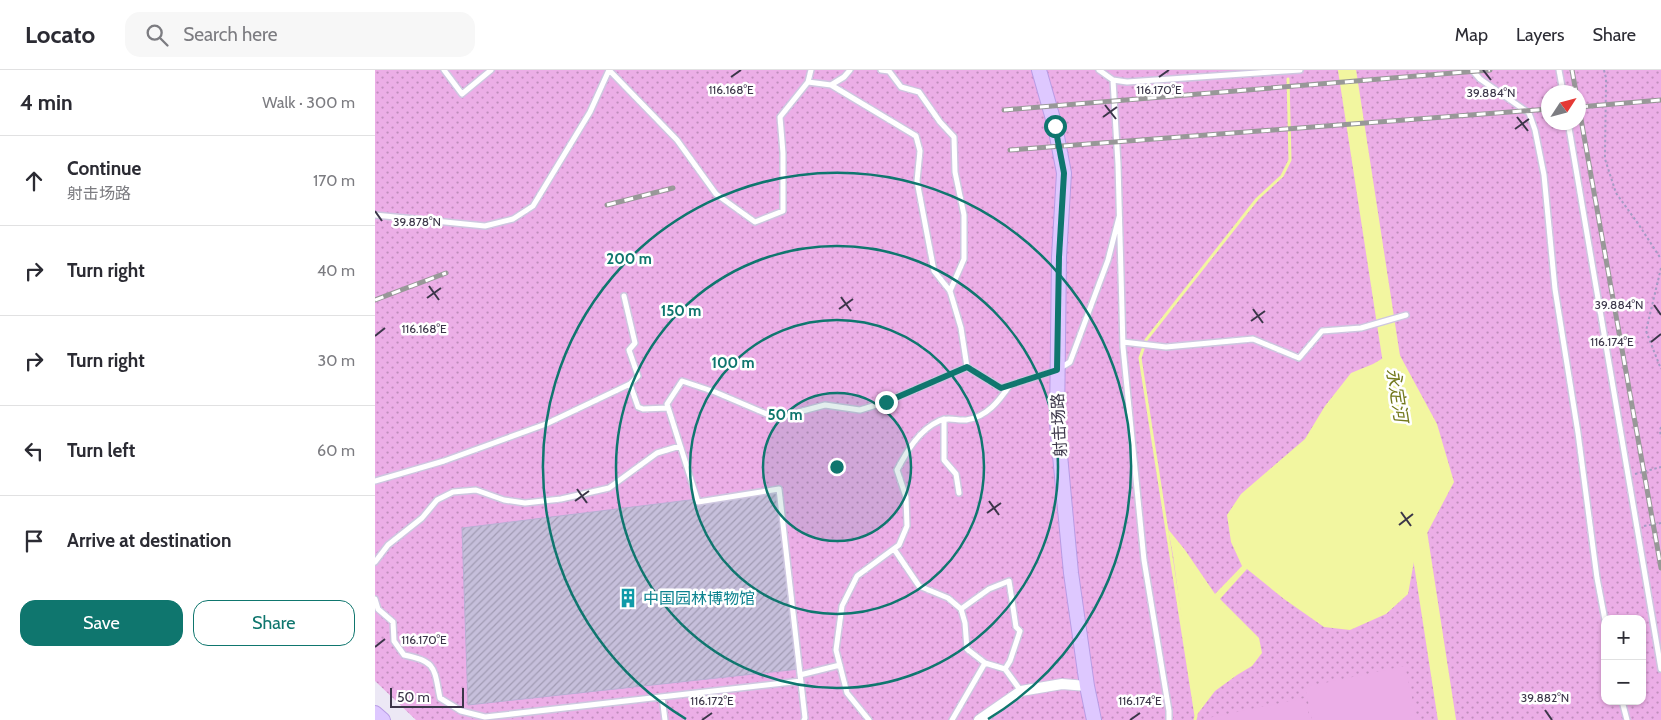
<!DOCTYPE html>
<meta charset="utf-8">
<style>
body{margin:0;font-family:Cabin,"Noto Sans SC",sans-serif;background:#f7f7f7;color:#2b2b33}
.controls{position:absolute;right:15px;bottom:15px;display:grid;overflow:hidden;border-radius:10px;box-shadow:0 1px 4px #0004}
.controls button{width:45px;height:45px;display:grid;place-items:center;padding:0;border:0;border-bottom:1px solid #e1e1e2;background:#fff;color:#2b2b33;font:25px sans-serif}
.compass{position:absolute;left:1166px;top:15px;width:45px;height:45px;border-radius:50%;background:#fff;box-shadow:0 1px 4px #0004;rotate:54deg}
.scale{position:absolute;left:15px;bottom:12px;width:74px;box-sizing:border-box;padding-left:5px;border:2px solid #3b3649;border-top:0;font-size:14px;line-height:18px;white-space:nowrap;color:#3b3649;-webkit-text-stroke:4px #fff;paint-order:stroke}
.stop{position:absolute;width:15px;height:15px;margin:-11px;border:4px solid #0f766e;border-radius:50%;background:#fff}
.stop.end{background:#0f766e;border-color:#fff;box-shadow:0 1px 5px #0008}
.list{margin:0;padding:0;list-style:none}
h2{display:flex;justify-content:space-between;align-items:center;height:65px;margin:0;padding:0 20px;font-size:21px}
h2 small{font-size:16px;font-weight:400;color:#7c7c81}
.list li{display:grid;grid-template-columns:32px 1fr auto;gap:15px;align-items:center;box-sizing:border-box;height:90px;padding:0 20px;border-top:1px solid #e1e1e2}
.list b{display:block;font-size:19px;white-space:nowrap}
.list p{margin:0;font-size:16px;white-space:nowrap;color:#7c7c81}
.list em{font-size:16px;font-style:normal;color:#7c7c81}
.actions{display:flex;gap:10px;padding:15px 20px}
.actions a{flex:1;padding:11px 0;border:1px solid #0f766e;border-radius:15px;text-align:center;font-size:18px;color:#0f766e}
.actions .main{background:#0f766e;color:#fff}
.icon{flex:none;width:28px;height:28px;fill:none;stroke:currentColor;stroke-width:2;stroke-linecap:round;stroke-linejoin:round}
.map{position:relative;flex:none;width:1286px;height:650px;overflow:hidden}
header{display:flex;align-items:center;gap:30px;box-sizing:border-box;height:70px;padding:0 25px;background:#fff;border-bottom:1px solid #e1e1e2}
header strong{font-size:24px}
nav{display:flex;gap:28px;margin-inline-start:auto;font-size:18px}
.search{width:350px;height:45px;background:#f7f7f7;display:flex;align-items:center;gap:12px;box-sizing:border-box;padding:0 18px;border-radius:15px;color:#7c7c81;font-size:19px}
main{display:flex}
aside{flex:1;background:#fff}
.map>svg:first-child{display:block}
</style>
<header>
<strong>Locato</strong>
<div class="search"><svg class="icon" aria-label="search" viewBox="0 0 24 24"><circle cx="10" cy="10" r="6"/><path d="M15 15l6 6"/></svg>Search here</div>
<nav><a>Map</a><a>Layers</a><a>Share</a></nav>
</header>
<main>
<aside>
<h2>4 min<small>Walk · 300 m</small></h2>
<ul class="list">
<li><svg class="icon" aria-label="ahead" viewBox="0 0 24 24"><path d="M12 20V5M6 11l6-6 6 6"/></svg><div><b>Continue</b><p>射击场路</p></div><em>170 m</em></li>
<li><svg class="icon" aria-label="right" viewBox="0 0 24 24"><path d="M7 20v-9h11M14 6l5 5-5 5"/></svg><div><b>Turn right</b></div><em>40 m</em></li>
<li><svg class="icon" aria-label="right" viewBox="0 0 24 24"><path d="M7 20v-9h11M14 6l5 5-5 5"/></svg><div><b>Turn right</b></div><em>30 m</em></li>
<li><svg class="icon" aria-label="left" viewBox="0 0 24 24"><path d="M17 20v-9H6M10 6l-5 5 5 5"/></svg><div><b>Turn left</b></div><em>60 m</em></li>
<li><svg class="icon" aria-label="arrive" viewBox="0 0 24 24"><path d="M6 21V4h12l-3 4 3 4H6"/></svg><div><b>Arrive at destination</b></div></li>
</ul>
<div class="actions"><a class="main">Save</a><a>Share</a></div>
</aside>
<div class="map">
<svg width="1286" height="650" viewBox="0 0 1286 650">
<defs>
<pattern id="park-dots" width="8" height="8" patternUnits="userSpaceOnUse" patternTransform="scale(1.25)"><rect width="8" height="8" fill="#ecaee7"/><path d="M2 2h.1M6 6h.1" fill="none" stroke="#c08ebd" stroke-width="1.8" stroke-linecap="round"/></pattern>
<pattern id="building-hatch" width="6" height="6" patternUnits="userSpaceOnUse" patternTransform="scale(1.25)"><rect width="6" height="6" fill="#c6bfdb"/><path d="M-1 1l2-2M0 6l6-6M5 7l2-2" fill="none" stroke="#a29cb4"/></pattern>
</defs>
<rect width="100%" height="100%" fill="#ece8f5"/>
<path fill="url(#park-dots)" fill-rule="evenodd" d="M 0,0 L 1286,0 L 1286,650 L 41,650 L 0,611 ZM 1174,22 L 1204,22 L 1204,52 L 1174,52 ZM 1230,549 L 1267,549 L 1267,631 L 1230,631 Z"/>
<path fill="#ecaee7" d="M 1030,596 L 1042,650 L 937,650 L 930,617 Z
M 930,628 L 935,650 L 829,650 L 828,649 Z"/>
<path fill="#f2f6a0" d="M 1022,280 L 1062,354 L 1079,412 L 1040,486 L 1033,524 L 1011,544 L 975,560 L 949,557 L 909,529 L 872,499 L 845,529 L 884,568 L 887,583 L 877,596 L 862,605 L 840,621 L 821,646 L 810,574 L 798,485 L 793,459 L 810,480 L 840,524 L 867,496 L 856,472 L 852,445 L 866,424 L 930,369 L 950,336 L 976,303 L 998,294 Z"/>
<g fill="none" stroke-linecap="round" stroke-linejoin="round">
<path stroke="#f2f6a0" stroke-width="3" d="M 820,650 L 821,646 L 765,288 L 771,270 L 882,129 L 907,106 L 915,90 L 913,9"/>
<path stroke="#f2f6a0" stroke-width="18" d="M 972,0 L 1019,306
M 1042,455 L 1072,650"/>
</g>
<path fill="url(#building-hatch)" stroke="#b8afd3" d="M 404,419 L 425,599 L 93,635 L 87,458 Z"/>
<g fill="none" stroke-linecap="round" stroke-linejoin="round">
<defs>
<path id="lane" d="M 69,0 L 87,24 L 116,0
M 234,0 L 302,70 L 341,124 L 380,152 L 408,141 L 408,83 L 405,47 L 433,12 L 456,15 L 541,66 L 545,81 L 542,111 L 559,201 L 575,221 L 586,258 L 592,297
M 506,0 L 514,1 L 526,17 L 544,22 L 565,52 L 579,67 L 580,102 L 589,145 L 589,189 L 575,221
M 724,0 L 738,10 L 743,94 L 748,277 L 769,490 L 794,641 L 794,650
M 1097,0 L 1105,9 L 1154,43 L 1160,60 L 1169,105 L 1180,219 L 1203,363 L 1222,508 L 1230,550
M 1184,0 L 1188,22
M 738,10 L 752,12 L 925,0
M 433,12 L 436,0
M 456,15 L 469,7 L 475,0
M 1193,52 L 1286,599
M 0,145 L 110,156 L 138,149 L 158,136 L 215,42 L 234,0
M 249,226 L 260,273 L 254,280 L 263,306 L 255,314 L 263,337 L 268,339 L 293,338
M 748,272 L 791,277 L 878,269 L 924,288 L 947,261 L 986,258 L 1031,245
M 569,349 L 569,390 L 581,404 L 584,423
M 0,411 L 69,391 L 171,354 L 255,314
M 519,479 L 544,516 L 573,528 L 586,539 L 590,553 L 592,579 L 610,593
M 0,492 L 13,475 L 47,448 L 62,430 L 78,422 L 101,420 L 129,430 L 150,433 L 186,429 L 234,418 L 282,383 L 305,376
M 0,529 L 3,539 L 18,552 L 19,571 L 29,585 C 62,591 59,599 65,628 L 86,641 L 110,647 L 426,611
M 586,539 L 614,519 L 634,511 L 641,557 L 645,561 L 635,591 L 630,599
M 425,605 L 465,595
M 287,627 L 290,650
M 1247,631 L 1252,650
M 429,650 L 430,648 L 404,419 L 323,432 L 292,334 L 307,311 L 340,322 L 401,348 L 450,335 L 485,340 L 511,332 L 592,297 L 626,318 L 682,300 L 695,292 L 733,190 L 744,147
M 494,650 L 472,623 L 461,580 L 467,536 L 482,506 L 524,475 L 532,456 L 531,427 L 522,400 C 532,381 544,360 564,351 C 573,346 582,351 591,350 C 612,347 624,331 635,315
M 577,650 L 610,593 L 630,599 L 646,621"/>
<path id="street" d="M 604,650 L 646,621 L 687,614 L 712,616"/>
<path id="secondary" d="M 664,0 L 680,56 L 689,103 L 684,187 L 682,353 L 696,503 L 712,616 L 719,650
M 0,643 L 8,650"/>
</defs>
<use href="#lane" stroke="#cec7e0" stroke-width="8"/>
<use href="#street" stroke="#cec7e0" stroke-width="12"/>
<use href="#secondary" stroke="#b89ce5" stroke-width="16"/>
<path stroke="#a69ac5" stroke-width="2" stroke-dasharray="2.5 2.5" stroke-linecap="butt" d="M 1229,0 L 1231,8 L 1230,89 L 1241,123 L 1264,155 L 1286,189
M 1286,198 L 1271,261 L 1286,299
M 1286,357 L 1285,361 L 1286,367
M 1260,404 L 1286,397
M 1269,456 L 1286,453"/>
<use href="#lane" stroke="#fff" stroke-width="5"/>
<use href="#street" stroke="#fff" stroke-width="10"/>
<use href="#secondary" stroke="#dec8ff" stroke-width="14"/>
<defs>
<path id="rail" d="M 1197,0 L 1201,22
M 1204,37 L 1286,30
M 1204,38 L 1286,498
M 629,40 L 1115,0
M 635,80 L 1174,39
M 232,135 L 298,118
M 0,230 L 71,203"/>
</defs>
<use href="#rail" stroke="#989898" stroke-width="5"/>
<use href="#rail" stroke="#fff" stroke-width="3" stroke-dasharray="9" stroke-linecap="butt"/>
</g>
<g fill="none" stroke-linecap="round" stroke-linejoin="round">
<path stroke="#0f766e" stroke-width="6" d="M 511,332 L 592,297 L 626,318 L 682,300 L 684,187 L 689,103 L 680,56"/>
</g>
<path fill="none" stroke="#3b3649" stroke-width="2" d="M 1108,0 L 1116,10M 356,7 L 366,0M 784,7 L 794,0M 730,35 L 741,49M 728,47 L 742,37M 1142,47 L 1153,61M 1140,59 L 1154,49M 0,141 L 7,151M 54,216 L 64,230M 466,227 L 476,241M 52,228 L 66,218M 1279,235 L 1286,245M 464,239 L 478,229M 878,239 L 888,253M 876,251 L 890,241M 0,266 L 10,258M 1276,272 L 1286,264M 202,419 L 212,433M 200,431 L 214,421M 614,431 L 624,445M 1026,442 L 1036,456M 612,443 L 626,433M 1024,455 L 1038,444M 0,577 L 10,569M 1170,640 L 1177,650M 327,650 L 337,643M 755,650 L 765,643"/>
<circle cx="462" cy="397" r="74" fill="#0f766e" fill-opacity=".12"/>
<g fill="none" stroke="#0f766e" stroke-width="2.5">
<circle cx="462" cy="397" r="74"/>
<circle cx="462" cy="397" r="147"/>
<circle cx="462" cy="397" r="221"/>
<path d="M311 649A294 294 0 1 1 613 649"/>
</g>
<defs>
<symbol id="building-bare" viewBox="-9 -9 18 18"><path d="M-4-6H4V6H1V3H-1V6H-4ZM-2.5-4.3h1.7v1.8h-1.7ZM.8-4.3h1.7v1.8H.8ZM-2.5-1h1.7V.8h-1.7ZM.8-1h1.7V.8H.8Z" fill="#0f9aa8" stroke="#fff" stroke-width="2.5" paint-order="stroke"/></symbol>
</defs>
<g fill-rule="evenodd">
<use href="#building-bare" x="239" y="514" width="28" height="28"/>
</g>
<g text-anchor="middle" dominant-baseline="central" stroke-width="5" stroke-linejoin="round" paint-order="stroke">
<g font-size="16" fill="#3b3649" stroke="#fff">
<text transform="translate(684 355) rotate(-93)">射击场路</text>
</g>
<g font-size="16" fill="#0d838f" stroke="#fff" text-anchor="start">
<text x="268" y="528">中国园林博物馆</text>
</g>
<g font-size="18" font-style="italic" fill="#73791d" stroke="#fff">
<text transform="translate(1022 325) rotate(81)">永定河</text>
</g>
</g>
<g font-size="12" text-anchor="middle" fill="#3b3649" stroke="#fff" stroke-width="5" stroke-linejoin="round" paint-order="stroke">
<text x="356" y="24">116.168°E</text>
<text x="784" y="24">116.170°E</text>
<text x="1116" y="27">39.884°N</text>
<text x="42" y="156">39.878°N</text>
<text x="1244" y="239">39.884°N</text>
<text x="49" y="263">116.168°E</text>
<text x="1237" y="276">116.174°E</text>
<text x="49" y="574">116.170°E</text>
<text x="1170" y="632">39.882°N</text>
<text x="337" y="635">116.172°E</text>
<text x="765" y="635">116.174°E</text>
</g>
<circle cx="462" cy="397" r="8" fill="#0f766e" stroke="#fff" stroke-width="2.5"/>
<g font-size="15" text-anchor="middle" font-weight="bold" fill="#0f766e" stroke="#fff" stroke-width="5" stroke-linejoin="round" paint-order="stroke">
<text x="254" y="194">200 m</text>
<text x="306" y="246">150 m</text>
<text x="358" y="298">100 m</text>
<text x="410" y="350">50 m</text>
</g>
</svg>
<div class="controls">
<button>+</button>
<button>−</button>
</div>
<svg class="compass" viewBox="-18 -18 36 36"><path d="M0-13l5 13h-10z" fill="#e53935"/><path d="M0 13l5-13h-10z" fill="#7c7c81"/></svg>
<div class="scale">50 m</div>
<div class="stop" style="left:680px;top:56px"></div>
<div class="stop end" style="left:511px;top:332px"></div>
</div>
</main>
